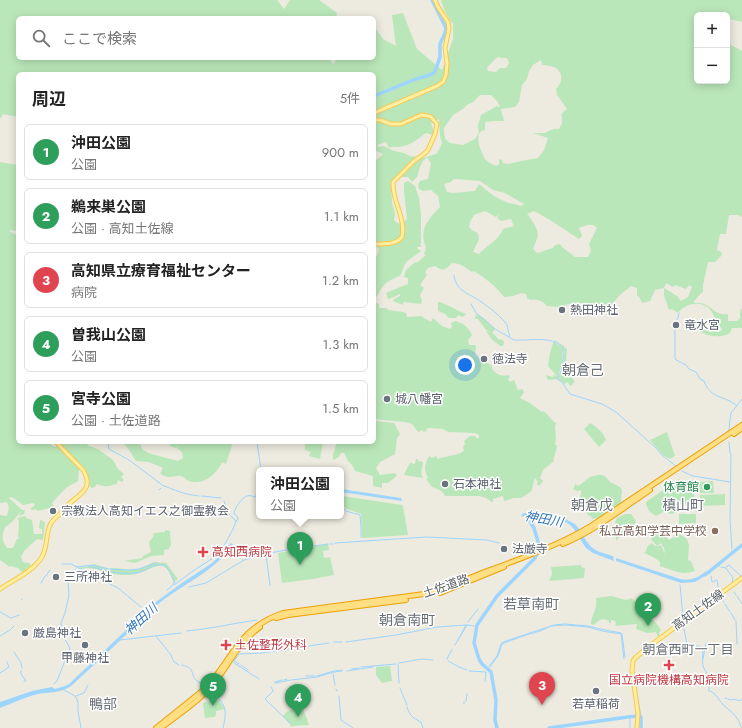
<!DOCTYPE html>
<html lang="ja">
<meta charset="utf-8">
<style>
body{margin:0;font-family:Jost,"Noto Sans JP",sans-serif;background:#f2f2f2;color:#222}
.controls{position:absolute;right:12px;top:12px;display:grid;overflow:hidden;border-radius:6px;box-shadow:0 2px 10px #0003}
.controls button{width:36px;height:36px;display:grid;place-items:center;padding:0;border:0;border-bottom:1px solid #e0e0e0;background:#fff;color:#222;font:20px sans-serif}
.you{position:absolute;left:465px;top:365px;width:14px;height:14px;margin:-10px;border:3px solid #fff;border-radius:50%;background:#1a73e8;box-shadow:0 0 0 6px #1a73e833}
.badge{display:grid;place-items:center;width:26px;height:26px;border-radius:50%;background:#f42c1d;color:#fff;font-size:13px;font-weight:700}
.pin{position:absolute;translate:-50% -33px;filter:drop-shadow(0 1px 2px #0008)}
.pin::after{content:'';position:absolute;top:21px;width:14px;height:12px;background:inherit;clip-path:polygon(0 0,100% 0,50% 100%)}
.popup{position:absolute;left:256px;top:467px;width:88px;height:52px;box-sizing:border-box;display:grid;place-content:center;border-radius:6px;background:#fff;filter:drop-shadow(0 1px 3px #0005);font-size:13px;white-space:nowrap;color:#767676}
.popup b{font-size:15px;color:#222}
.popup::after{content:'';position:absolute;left:50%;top:100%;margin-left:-8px;border:8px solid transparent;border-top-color:#fff}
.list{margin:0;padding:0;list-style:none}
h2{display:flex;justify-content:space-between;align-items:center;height:52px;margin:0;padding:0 16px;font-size:17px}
h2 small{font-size:13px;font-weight:400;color:#767676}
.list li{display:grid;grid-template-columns:26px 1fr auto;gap:12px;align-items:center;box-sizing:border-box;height:56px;margin:0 8px 8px;padding:0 8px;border:1px solid #e0e0e0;border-radius:6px}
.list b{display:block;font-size:15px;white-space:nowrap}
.list p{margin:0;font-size:13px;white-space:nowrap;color:#767676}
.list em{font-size:13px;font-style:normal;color:#767676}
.icon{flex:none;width:22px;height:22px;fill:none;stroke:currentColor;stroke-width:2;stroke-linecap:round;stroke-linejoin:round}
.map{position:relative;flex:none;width:742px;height:728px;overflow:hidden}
.search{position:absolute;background:#fff;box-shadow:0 2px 10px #0003;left:16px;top:16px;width:360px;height:44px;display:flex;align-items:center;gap:10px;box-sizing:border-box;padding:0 14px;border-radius:6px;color:#767676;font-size:15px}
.panel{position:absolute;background:#fff;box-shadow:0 2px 10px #0003;left:16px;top:72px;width:360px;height:372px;border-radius:6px}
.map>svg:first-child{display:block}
</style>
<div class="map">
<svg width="742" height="728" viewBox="0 0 742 728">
<rect width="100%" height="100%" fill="#edeadf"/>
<path fill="#bae7b9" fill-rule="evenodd" d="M 0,0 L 277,0 L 284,9 L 290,0 L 319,0 L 337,13 L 336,18 L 18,18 L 18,58 L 329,58 L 333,64 L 338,58 L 374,58 L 374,26 L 383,39 L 396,46 L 392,15 L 403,13 L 417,49 L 442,70 L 453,39 L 453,24 L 445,12 L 441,0 L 742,0 L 742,22 L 730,19 L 727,34 L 727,15 L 697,15 L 697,81 L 727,81 L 727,34 L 729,44 L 742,51 L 742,217 L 738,215 L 729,215 L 726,234 L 720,234 L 717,250 L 721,252 L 722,255 L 715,262 L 708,262 L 703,285 L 703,292 C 699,294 698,298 694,301 L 694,303 C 711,301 713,317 728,314 L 728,321 L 737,321 L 740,318 L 740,311 L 742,308 L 742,328 L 732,328 L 730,333 C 727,334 724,336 721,336 C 710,338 695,331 689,322 C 699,329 709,333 721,331 L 722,329 C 719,325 717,322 715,318 C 714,316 713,314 712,312 C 704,300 686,302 678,313 L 672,309 L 669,310 L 664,295 L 664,288 L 655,290 L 650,301 L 642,303 L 640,298 L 637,295 L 637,288 L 631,286 L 620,295 L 611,305 L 609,305 L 599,310 L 593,309 L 593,306 L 587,303 L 580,303 L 573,305 L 568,304 L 562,307 L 558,307 L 547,306 C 542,300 537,299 530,300 L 527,298 L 526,294 L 521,293 L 513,296 L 504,297 C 496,286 485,278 474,271 L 472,272 C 465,267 460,263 452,263 C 445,270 444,272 435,266 L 428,268 L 425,272 L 427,275 L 420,285 L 424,288 L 420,295 L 422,300 L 421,304 L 404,302 L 404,300 L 403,305 L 393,301 L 394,299 L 400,296 L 400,294 L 389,299 L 388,299 L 386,293 C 393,290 400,287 408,284 L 408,278 L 404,277 L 406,270 L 414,263 L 418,262 L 426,255 L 424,254 L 426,247 C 418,230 429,218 440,207 L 438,196 L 431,190 L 423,191 L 419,189 L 418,185 L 420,181 L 428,179 L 431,163 L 427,157 L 423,161 L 420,167 L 417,177 L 412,182 L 408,177 L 396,177 L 391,181 L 392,202 L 395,214 L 394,220 C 399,225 402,225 407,219 L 404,191 L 404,183 L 408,181 L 415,186 L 419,198 L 421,215 L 421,230 L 420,230 L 421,231 L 421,244 L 420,245 L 422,247 L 417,247 L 418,249 L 421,251 L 406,262 L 400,276 C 384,282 383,285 375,300 L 374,301 L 374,258 L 377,256 L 379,250 L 376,245 L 374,244 L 374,162 L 383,154 L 374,150 L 374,74 L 18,74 L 18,117 L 3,114 L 0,119 ZM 498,57 L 503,58 L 507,58 L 509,63 L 506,68 L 500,68 L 496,72 L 488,71 L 487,68 L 493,61 ZM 541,60 L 542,65 C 546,65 552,66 556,68 C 564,74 562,83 556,89 L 557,95 L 567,109 C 558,116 563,114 562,123 C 561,125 560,127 559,129 L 553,129 L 545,133 L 533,133 L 548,138 L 544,150 L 538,158 L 526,160 L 508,164 L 503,163 L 502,160 L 499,159 L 499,164 L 497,166 C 493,165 489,163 486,160 C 481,153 472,132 485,130 L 485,122 L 495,121 L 504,121 L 501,109 L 515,107 L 519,102 L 522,85 L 527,79 L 529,71 L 533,65 ZM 480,95 L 491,95 L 498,102 L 500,108 L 497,106 L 481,115 L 478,126 L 479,133 L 475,139 L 463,145 L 450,143 L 445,139 L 444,132 L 444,128 L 453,115 L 463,109 L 467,105 L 473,102 ZM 439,119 L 440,136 L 442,143 L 439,150 L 436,154 L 422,158 L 410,156 L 404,153 L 394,151 L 384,146 L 379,147 L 377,145 L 386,142 L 389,148 C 393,146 395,147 399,147 C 410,146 418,139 426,133 L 433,135 L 434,132 L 431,123 ZM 454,179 L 480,181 L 493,190 L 505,193 L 524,204 L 522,206 C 517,204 511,204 506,202 C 496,198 487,191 479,184 L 475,191 L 453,193 L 447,192 L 444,184 L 451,182 ZM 485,211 L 496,217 L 500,213 L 497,218 L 501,221 L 511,219 L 514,226 L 503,229 C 498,241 487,245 479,254 L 473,252 L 479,239 L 478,233 L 472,230 L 469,227 L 470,222 L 474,215 ZM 534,211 L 550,220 L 579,239 L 582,236 L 579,228 C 585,226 592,222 597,228 L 589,244 L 591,251 L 588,257 L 575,257 C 570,252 564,250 560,244 L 555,245 L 553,248 C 547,249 543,252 537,253 L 533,249 C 534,246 537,240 538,236 C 538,228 532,220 527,214 ZM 666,283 L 673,287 L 675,285 L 686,289 L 689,285 L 692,287 L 688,297 L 681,301 L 677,296 L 664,288 Z
M 0,162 L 18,165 L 18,231 L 10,230 L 9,231 L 18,236 L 18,442 L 49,442 L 50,444 L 55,447 L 60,445 L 58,442 L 84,442 L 89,446 L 98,449 L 113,460 L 118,469 L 124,474 L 121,477 L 124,480 L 122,482 L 118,480 L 116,485 L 115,484 C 108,487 104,487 97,484 L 95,487 L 92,488 L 88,485 C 88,477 88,473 81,467 L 79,470 L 78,481 C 74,484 70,485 66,488 C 61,493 56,498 52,503 L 54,507 L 37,511 L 36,509 L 33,510 L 30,509 L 35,505 L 33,503 L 23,505 L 15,499 L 11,497 L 9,498 L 22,510 L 25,510 L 24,514 L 19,516 L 21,511 C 17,517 12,523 5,527 C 2,536 1,539 7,548 L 13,548 L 17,539 L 20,538 L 18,537 L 19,521 L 17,518 L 25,516 L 26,518 L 32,520 L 34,534 L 42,534 L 42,529 L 39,528 L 40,520 L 45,522 L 43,540 L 37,539 L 24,551 L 21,557 L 23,562 L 29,563 L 31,565 L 23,572 L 21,571 L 18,568 L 11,566 L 10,567 L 7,565 L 0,560 L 0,515 L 7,516 L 9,507 L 7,502 L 0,503 Z
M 374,302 L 379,304 L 379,308 L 387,308 L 388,310 C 394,311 401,311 406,313 L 407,317 L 421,316 L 431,322 L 433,318 L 442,326 L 450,329 L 452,327 L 451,323 L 456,321 C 466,325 467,326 472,335 L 468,340 L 469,345 L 475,345 L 476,347 L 475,355 C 479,359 484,361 489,364 C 494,367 490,365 493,370 C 496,374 503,377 508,375 L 510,377 L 508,379 L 510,382 L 514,380 L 518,390 L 522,389 L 524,392 L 520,398 L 530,403 L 542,412 L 544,411 L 552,420 L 557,424 L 555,425 C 555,432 557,438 555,444 L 557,446 L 554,458 L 553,459 L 554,461 L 543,470 L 540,478 L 543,481 L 539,486 L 537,484 L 538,482 L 535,478 C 533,482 533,487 532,489 C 531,493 524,496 521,498 L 514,498 L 504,501 L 503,496 L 493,499 L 493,502 L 492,502 L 486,498 L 479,496 L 445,496 C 443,491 438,489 432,487 L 426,479 L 428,478 C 423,469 425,465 429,456 L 432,458 L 436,456 L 438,459 C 448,455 454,457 464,451 L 463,447 L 465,444 L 464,441 L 470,436 L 475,436 L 476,438 L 479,438 L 479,435 L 475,433 L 448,432 L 443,429 L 429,428 L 426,429 L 427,431 L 423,432 L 423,430 L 418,432 L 412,424 L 405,422 L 374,419 Z
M 438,302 L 440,302 C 449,305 457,311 466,314 L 463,317 L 458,315 L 456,318 C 452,318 447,319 446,314 L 438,311 Z
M 476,314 L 483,318 L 495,329 L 492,333 L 495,335 L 498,339 L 503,340 L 504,343 L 503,346 L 501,346 C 494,342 490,338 486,331 L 491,332 L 486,330 L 478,319 L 475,319 Z
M 555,340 L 564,346 L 567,350 L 566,359 L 567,363 L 564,365 L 563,369 L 575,381 L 571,386 L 567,382 L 564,384 L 558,379 L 561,373 L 565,351 L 559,343 L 554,341 Z
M 554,342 L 560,346 L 563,350 C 562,360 561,370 557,379 L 548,380 L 546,375 L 549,376 L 550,376 L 552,377 L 553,377 L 554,375 L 557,376 L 548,366 L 550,353 L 553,343 Z
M 376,421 L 394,423 L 400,434 L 397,438 L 395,454 L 380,462 L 376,468 L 380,475 L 395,473 L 397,476 L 388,483 L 382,483 L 382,488 L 373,486 L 373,476 L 355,471 L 352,465 L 348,461 L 344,453 L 341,453 L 339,457 L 333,460 L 333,455 L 337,442 L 374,442 L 374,427 Z
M 590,423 C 598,428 603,432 606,440 L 599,447 L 584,429 Z
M 667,432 L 675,456 L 670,459 L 663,455 L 650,440 Z
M 120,442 L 139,442 L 142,449 L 148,453 L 178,461 L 183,458 L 182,452 L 177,448 L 179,445 L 176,448 L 170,446 L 170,442 L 233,442 L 226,464 L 222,462 C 217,474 203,486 189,481 C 186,480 184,477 181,476 C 177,475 173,477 169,477 C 166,477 163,475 160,474 L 163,468 L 149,462 L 136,461 C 131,454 128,445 120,442 Z
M 315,442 L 323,442 L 320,459 L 309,456 L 311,452 L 305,450 L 305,444 Z
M 416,459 L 418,459 L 418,461 L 423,462 L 421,474 L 423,478 L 404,475 L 406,470 L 410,463 L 415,464 Z
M 598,475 L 602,475 L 606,477 L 610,482 L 620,487 L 622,490 L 621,502 L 618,505 L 598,520 L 596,518 L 593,519 L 592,518 L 591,516 L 589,516 L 584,509 L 582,509 L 580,508 L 583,505 L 580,501 L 572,499 L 579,498 L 581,494 L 581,490 L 577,491 L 573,489 L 576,483 L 577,486 L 580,485 L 590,477 Z
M 679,479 L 693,485 L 695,502 L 676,505 L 676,513 L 670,514 L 665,511 L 656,516 L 649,511 L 646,504 L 646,502 Z
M 713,481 L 714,493 L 700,493 L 699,482 Z
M 725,494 L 725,505 L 700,506 L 700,495 Z
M 342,496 L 402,505 L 403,506 L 408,535 L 362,538 L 361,514 L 347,509 L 341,504 Z
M 625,514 L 631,514 L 636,521 L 633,529 L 630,535 L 621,535 L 616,541 L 616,537 L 612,536 L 612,534 L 616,532 L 617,528 L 615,522 L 617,518 Z
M 679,514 L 696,514 L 696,523 L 679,524 Z
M 664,527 L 664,535 L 669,540 L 679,534 L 687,539 L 689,545 L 688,560 L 691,561 L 695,571 C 680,576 673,570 660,566 L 660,562 C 655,557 650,556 644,553 L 646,551 L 647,547 L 652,543 L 655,546 L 658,546 L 661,545 L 665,554 L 664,548 L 661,543 L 657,546 L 651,539 L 652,532 L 653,528 Z
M 165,530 L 170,531 L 171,546 L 170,546 L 169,549 L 164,550 L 164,555 L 151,556 L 135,563 L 124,561 L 142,558 L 143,556 L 151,552 L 149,542 L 153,537 L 154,533 L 165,532 Z
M 328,544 L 329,550 L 323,551 L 324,558 L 330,557 L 334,575 L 313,579 L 282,583 L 278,553 Z
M 154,562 L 166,563 L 178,579 L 174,582 C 171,577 169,568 163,566 C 155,564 145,572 136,574 C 128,576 117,575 108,573 C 104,572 100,570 96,569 C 93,569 90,568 87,568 C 83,568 82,570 78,568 L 90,566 L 90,565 L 92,566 L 92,565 L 94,564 L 109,569 L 115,568 L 129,570 L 139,569 Z
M 581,565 L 581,567 L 585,568 L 584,578 L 549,581 L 552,574 L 551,567 Z
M 611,596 L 626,600 L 631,598 L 644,608 L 641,613 L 641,615 C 653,621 654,618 661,630 L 659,633 L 660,635 L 658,637 L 656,632 L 647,633 L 636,629 L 637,624 L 615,626 L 616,622 L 613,620 L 611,620 L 611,623 L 609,623 L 609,621 C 604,618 600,619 596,623 L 594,625 L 591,624 C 591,614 598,610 596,598 Z
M 390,666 L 392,681 L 382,683 L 376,675 L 376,667 Z
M 218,699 L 225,709 L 216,711 L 216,715 L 214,717 L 205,718 L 203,703 Z
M 303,708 L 309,725 L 293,726 L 290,727 L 291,725 L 283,716 C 289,708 294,709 303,708 Z"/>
<path fill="#9dd5ff" d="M 341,489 L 401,498 L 402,501 L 341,492 Z
M 523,513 L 565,519 L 575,524 L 580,530 L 576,532 C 574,529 571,525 567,523 C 560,519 534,518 526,518 L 526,517 L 521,516 Z
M 584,537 C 593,552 597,551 613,556 L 614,561 L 593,553 L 586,548 L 580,539 Z
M 231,543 L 233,544 C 215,572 182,584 157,605 C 147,613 138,623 129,632 C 110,650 91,668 71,686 C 61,693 50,692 38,694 C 25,697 13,703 0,708 L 0,702 L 32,691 L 52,687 L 55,689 L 65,686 L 69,684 L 156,602 L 179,585 L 212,563 L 223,553 Z
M 616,558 L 680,579 C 691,581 698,578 706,571 L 708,574 L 700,579 L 695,582 L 681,583 L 616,561 Z"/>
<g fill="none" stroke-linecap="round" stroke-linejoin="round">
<path stroke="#9dd5ff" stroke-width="1" d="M 454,275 C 456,292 469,293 480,301 C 489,307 498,314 505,322 L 507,325 L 510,338 C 515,341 517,340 522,340 C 534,340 561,336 564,352 L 561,372 L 557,379 L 562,382 L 570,394 L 602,404 L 616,412 L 656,448 L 662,455 L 677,467
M 471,304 L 476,313 L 484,319 L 495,329 L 509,337
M 676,321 L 678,318 L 679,313
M 677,324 L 675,328 L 675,359 L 680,362 L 686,365 L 689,369 L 696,372 L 700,379 L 704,381 C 711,400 725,395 737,406
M 729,430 L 730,419 L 731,413 L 742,399
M 105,442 L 108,444 L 109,449 L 129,460 L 161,484
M 257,442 L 261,470
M 729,442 L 730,453 L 731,454 L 730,521 L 732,549
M 682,471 L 693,476 L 730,482
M 162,485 C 174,490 186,495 199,496
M 159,490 L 161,488
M 202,496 L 221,498
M 341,497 L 342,492
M 341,505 L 346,511 L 360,515 L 361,527 L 361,537
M 236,522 L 238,518 L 234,513 C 235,507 242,498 247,496 C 250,495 252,496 254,497 L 259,494
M 335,543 L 426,537 L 487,540 L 499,543
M 330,544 L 333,544
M 732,551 L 732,553
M 266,555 L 270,585
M 62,564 L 71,564 L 118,588 L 141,607
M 88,566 C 104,570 119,575 136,573 C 146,572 153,563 163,565 C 169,567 172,577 175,583
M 716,566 L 719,566
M 77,567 L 92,565 L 109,569 L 129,570 L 139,569 L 156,563
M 721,567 L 726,568 L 733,578 L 732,583
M 726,567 L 729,565 L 741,576
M 708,572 L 710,574
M 46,576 L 50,570
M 711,576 L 712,582 L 717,580 L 719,592
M 41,583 L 45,576
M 174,585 L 193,571 L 213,558 L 225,544 L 233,529 L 236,521 L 228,513 L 224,501
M 680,585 L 683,617
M 189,587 L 206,583 L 244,560 C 271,551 300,548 328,544
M 167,590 L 172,586 L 174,582
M 734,592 L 736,595
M 737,596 L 742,604
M 720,597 L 724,602
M 21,600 L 22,599
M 725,604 L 730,612
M 0,612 L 11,618 L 19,615
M 731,613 L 735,620
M 736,621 L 737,644
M 468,622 L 478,609
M 683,624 L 687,644 L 702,647 L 703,649 C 703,654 702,660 703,666 C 705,672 710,675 708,681
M 467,625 L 474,626
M 476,626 L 477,627
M 11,629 L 14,626
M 187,631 C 211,629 234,623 257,620
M 0,636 L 10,630
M 156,636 L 171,655 L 174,662 L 179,665
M 120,640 L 181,633
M 458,640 L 466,625
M 334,642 L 342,642
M 346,642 L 396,635 L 437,627 L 466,625
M 455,645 L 467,625
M 14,652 L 21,663 L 22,668
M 240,652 L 241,650
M 447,659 L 452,649
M 703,659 L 706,643
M 448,661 L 459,667 L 467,670
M 234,663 L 259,679
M 399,663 L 422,659 L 433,660
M 239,664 L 234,661 L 239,654 L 262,653 L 329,643
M 182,665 C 197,669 189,674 197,681 C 200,683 203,684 206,686
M 241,665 L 248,670
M 398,665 L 399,683
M 489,666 L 497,656 L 501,644 L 503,642 L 554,625 L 565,624 L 588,626 L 600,629 L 621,633 L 622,634 L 625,657
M 361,667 L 396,664
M 490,667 L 498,656 L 502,644 L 504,643 L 526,635 L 540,631 L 551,626 L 565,625 L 588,627 L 602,631 L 621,634 L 624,659
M 351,669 L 359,668
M 21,671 L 21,674 L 26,681 L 24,681
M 347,671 L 373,667
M 469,671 L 486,672 L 485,681
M 0,673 L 9,667 L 7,662
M 333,674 L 335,685
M 634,675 L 641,717
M 306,676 L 315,676
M 317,676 L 334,671 L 342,670
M 284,680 L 287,679
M 275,682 L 282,680
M 275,683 L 291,680 L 317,677 L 334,672 L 342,671
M 54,684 L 57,681 L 70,648 L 63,636 L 61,623 L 65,613 L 69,595 L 68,580 L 76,569
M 672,685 L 687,684 L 692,682 L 708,681
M 271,687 L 273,691 L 265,699 L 291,724
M 400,688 L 407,705
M 336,689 L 337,691
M 64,690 L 75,696 L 77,699 L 78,703 L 78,711 L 81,728
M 211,690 C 225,705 228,707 223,728
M 709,691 L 709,686
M 710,691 C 717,695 717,697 721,702 C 729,712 737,713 741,727
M 76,696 L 84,693 L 88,685
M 339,696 L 341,720 L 353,728
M 725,698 L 731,700 L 734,699 L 740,701 L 742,699
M 466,701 L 467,694
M 464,704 L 464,702
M 407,707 C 409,715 413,718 421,722 L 423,728
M 630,719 L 630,728"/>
<path stroke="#9dd5ff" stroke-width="3.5" d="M 374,96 L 416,79 L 430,75 L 434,73 L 436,69 L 440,57 L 440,44 L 445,33 L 446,28 L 432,0
M 705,575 L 742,545
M 639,717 L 641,717 L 641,728
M 497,728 L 495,720 L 496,700 L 491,672 L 482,664 L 479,659 L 474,643 L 477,625 L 497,596 L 535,558 L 539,548 L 539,545 L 534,528 L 526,515
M 549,728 L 628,717 L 637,716"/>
<defs>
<path id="major" d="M 374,113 L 437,86 L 443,82 L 446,75 L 447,63 L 445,48 L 449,29 L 448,22 L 438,7 L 435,0
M 374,120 L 380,120 L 391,124 L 401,124 L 421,115 L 428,116 L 431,117 L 437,124 L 435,134 L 428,150 L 424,154 L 414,161 L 393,182 C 392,202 406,217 402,237 C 396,245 383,244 374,244
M 0,589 C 13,580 30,573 40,560 C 48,550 45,537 50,525 C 53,518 60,515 65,509 C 67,506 65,508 68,505 C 79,494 95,489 83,470 L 56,442
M 637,728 L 638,714 L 632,670 L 633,661 L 635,658 L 651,645 L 742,578"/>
<path id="highway" d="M 734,434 L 742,428
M 563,544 C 594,531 622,509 650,490
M 440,593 L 504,567
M 276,618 L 288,615 L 406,600
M 156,728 L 207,687 C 234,656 239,628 283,613 L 424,594 C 446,589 466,579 487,571 C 523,558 559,545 591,526 L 742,425
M 161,728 C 180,713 201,700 215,682 C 224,671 231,658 240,646 C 246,639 252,633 260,627"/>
</defs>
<use href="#major" stroke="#fbc74a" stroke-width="5"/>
<use href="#highway" stroke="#eca000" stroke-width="6"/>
<use href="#major" stroke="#ffefa2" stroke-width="3"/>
<use href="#highway" stroke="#ffde84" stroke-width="4"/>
</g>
<g fill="#6b7280" stroke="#fff" stroke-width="1.5">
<circle cx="562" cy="310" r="4"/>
<circle cx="676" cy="325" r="4"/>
<circle cx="484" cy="359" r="4"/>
<circle cx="387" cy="399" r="4"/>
<circle cx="445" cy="484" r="4"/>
<circle cx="53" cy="511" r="4"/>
<circle cx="504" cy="549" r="4"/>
<circle cx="56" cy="577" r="4"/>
<circle cx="25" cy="633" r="4"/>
<circle cx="85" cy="645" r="4"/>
<circle cx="596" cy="691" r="4"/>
</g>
<circle fill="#2e9e5b" stroke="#fff" stroke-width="1.5" cx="707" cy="487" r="4"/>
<circle fill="#8d6e63" stroke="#fff" stroke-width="1.5" cx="715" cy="531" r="4"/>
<g fill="#e0444e" stroke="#fff" stroke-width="1.5">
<path d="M201 546h4v4h4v4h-4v4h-4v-4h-4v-4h4z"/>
<path d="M224 639h4v4h4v4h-4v4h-4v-4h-4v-4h4z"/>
<path d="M667 659h4v4h4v4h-4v4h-4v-4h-4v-4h4z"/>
</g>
<g text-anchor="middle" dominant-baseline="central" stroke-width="3" stroke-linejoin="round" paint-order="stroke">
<g font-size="12" fill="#5b616d" stroke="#fff" text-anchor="start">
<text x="570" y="310">熱田神社</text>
<text x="684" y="325">竜水宮</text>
<text x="492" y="359">徳法寺</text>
<text x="395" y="399">城八幡宮</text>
<text x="453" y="484">石本神社</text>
<text x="61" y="511">宗教法人高知イエス之御霊教会</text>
<text x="512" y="549">法厳寺</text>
<text x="64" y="577">三所神社</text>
<text x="33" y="633">厳島神社</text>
<text x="85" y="658" text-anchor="middle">甲藤神社</text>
<text x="596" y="704" text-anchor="middle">若草稲荷</text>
</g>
<g font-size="12" fill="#27864d" stroke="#fff" text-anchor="end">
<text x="699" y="487">体育館</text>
</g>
<g font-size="12" fill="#785e54" stroke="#fff" text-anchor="end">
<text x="707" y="531">私立高知学芸中学校</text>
</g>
<g font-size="12" fill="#be3a42" stroke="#fff" text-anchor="start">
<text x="212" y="552">高知西病院</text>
<text x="235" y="645">土佐整形外科</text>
<text x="669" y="680" text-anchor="middle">国立病院機構高知病院</text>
</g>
<g font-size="12" fill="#585d62" stroke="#fff">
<text transform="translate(446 586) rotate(-19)">土佐道路</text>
<text transform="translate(698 610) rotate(-36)">高知土佐線</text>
</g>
<g font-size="13" font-style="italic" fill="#3476b8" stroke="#fff">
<text transform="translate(544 519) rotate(10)">神田川</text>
<text transform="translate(141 619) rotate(-42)">神田川</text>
</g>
<g font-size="13" fill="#696f74" stroke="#fff">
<text x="688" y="649">朝倉西町一丁目</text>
</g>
<g font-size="14" fill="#696f74" stroke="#fff">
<text x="583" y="370">朝倉己</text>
<text x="592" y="505">朝倉戊</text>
<text x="683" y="505">槙山町</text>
<text x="531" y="604">若草南町</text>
<text x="407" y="620">朝倉南町</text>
<text x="103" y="704">鴨部</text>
</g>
</g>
</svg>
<div class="controls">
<button>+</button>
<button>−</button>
</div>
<div class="you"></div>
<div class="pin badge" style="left:300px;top:565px;background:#2e9e5b">1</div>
<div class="popup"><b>沖田公園</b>公園</div>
<div class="pin badge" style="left:648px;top:626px;background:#2e9e5b">2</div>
<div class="pin badge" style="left:542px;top:705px;background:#e0444e">3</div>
<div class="pin badge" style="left:298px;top:717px;background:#2e9e5b">4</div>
<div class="pin badge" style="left:213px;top:706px;background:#2e9e5b">5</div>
<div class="search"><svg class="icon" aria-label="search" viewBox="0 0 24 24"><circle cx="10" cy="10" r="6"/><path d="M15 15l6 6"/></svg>ここで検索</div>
<section class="panel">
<h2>周辺<small>5件</small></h2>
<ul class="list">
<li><span class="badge" style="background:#2e9e5b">1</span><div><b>沖田公園</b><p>公園</p></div><em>900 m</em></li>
<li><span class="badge" style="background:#2e9e5b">2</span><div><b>鵜来巣公園</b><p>公園 · 高知土佐線</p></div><em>1.1 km</em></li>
<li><span class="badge" style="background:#e0444e">3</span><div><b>高知県立療育福祉センター</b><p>病院</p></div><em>1.2 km</em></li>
<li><span class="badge" style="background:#2e9e5b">4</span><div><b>曽我山公園</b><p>公園</p></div><em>1.3 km</em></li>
<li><span class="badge" style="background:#2e9e5b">5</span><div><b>宮寺公園</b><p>公園 · 土佐道路</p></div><em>1.5 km</em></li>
</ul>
</section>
</div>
